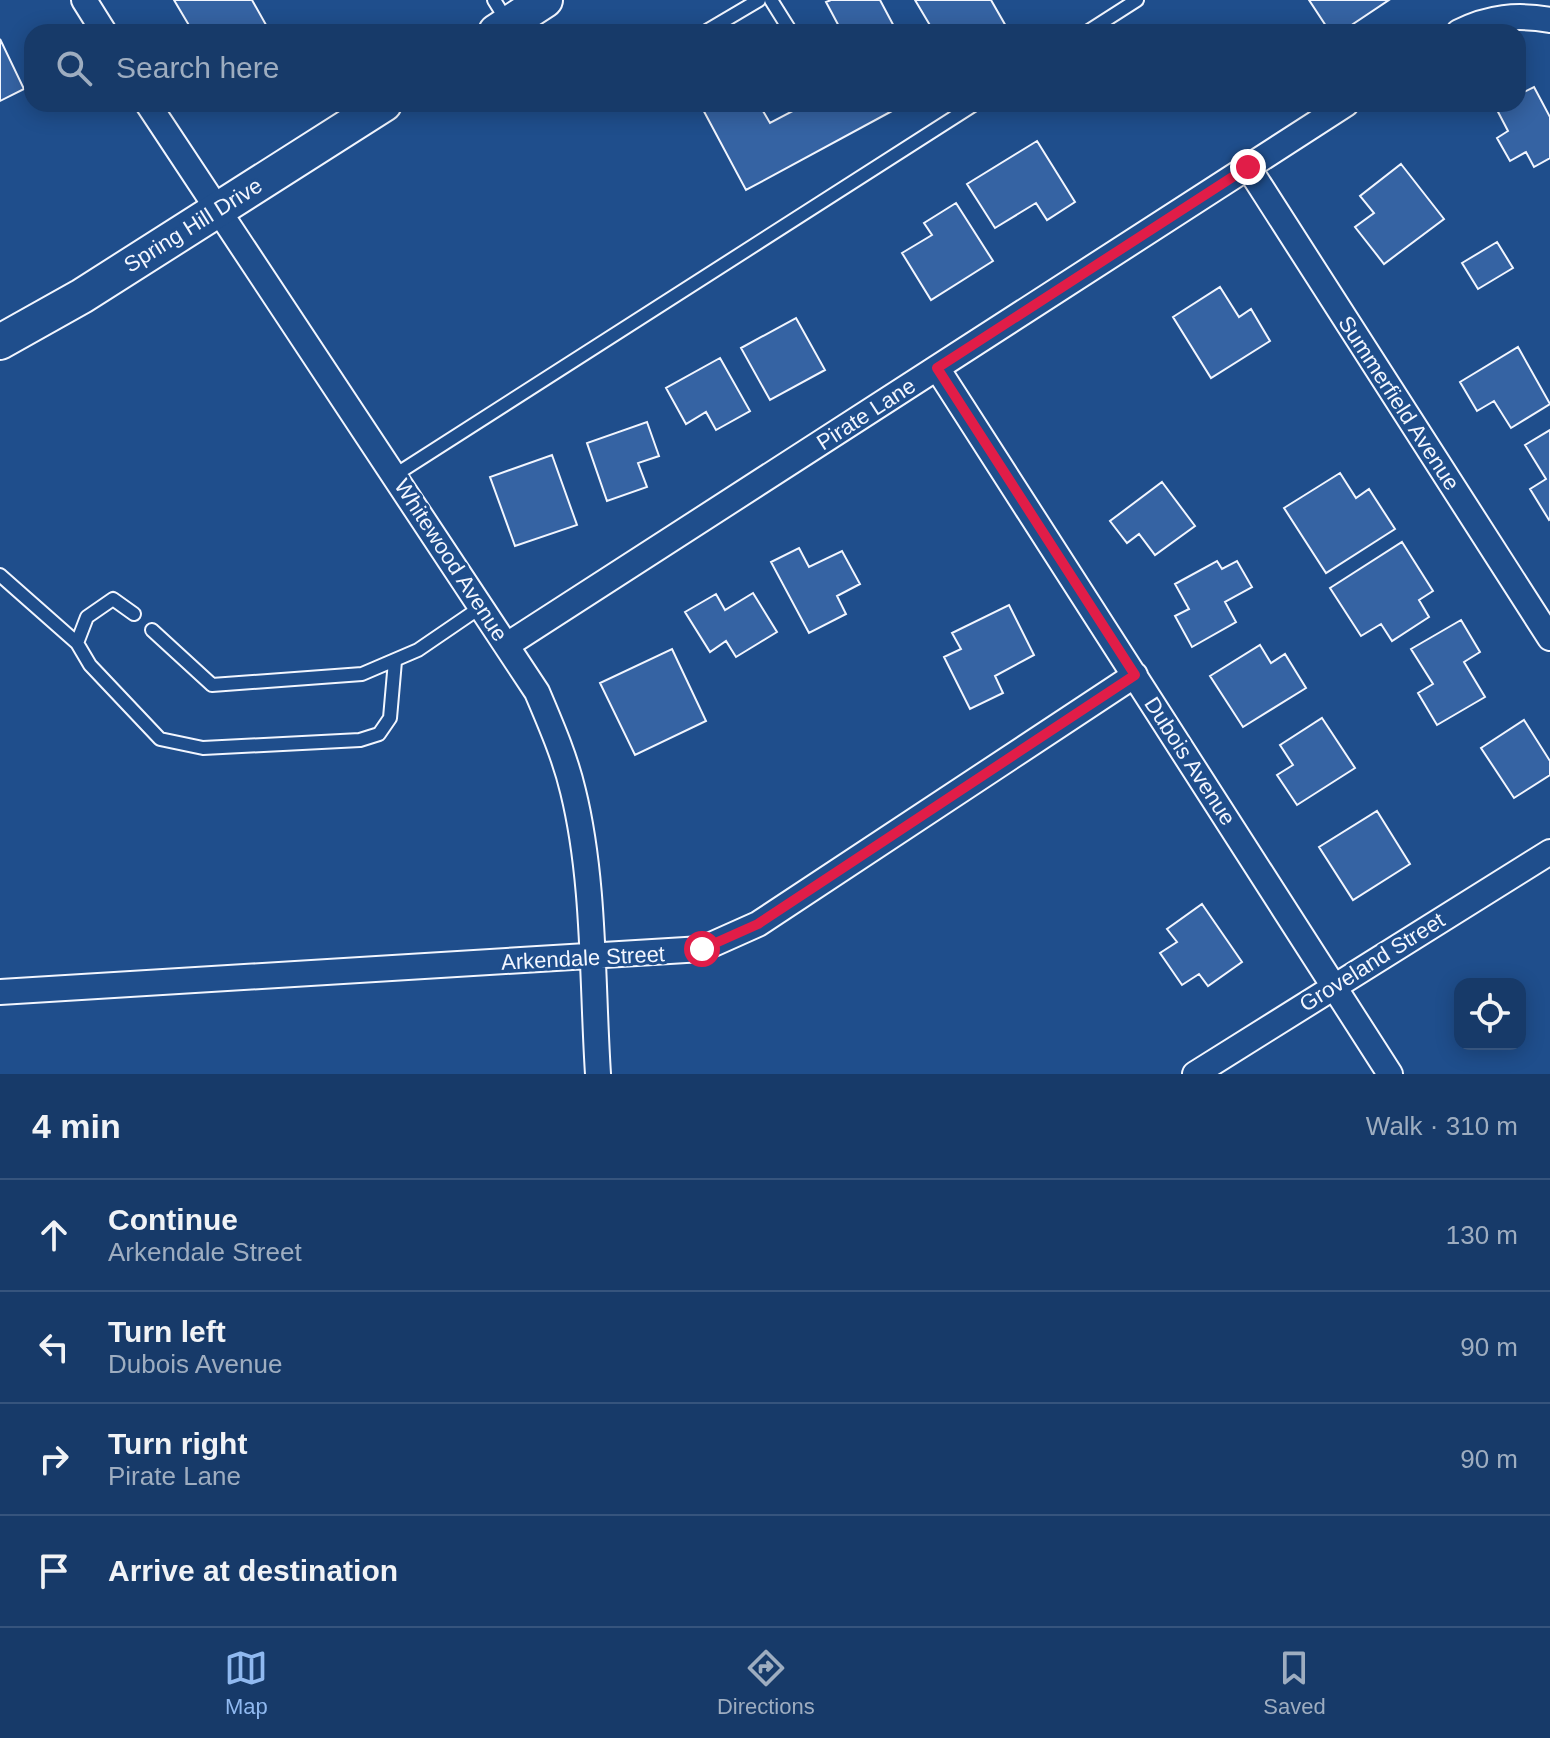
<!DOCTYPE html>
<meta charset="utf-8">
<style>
body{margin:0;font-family:Arial,sans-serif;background:#20416f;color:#f1f3f6}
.controls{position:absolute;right:24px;bottom:24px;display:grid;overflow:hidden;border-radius:16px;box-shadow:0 4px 20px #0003}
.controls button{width:72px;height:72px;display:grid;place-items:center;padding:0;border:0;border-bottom:2px solid #36547d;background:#173a69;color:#f1f3f6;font:40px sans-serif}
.stop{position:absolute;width:24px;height:24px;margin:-18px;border:6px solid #e11d48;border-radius:50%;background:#fff}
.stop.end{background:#e11d48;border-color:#fff;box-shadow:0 2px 8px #0008}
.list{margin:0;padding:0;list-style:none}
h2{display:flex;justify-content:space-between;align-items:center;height:104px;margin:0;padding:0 32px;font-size:34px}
h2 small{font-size:26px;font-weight:400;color:#9eadc0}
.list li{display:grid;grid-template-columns:52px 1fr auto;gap:24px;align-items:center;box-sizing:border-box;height:112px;padding:0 32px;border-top:2px solid #36547d}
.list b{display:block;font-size:30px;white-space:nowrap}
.list p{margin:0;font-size:26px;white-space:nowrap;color:#9eadc0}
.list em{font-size:26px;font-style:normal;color:#9eadc0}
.icon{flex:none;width:44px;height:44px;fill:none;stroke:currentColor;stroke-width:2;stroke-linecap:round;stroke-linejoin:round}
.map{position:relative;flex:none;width:1550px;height:1074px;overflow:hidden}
.search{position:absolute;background:#173a69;box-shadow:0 4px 20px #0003;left:24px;right:24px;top:24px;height:88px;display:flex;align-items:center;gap:20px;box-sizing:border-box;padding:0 28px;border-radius:24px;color:#9eadc0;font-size:30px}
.sheet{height:552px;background:#173a69}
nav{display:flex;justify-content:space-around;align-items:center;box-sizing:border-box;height:112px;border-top:2px solid #36547d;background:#173a69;font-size:22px;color:#9eadc0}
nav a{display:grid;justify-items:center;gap:4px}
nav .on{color:#90b9f0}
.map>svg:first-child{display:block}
</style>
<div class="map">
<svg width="1550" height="1074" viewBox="0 0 1550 1074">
<rect width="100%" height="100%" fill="#1f4e8c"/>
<path fill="#3563a3" stroke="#f2f6ff" stroke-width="2" d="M 174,0 L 252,0 L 270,32 L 193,32 Z
M 831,0 L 880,0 L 897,32 L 842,32 L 826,2 Z
M 915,0 L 991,0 L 1007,28 L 1000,32 L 934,32 Z
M 1309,0 L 1389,0 L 1341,32 L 1330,32 Z
M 0,39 L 24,89 L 0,101 Z
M 1534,87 L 1550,117 L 1550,158 L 1534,167 L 1526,152 L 1510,161 L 1497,138 L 1508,131 L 1496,108 L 1518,104 L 1518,95 Z
M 700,104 L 759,104 L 770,123 L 806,104 L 905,104 L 746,190 Z
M 1037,141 L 1075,202 L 1047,220 L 1036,203 L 995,228 L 967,184 Z
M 1401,164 L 1444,219 L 1384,264 L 1355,227 L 1374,213 L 1360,196 Z
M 956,203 L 993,261 L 931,300 L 902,253 L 932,235 L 924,223 Z
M 1497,242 L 1513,268 L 1478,289 L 1462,263 Z
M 1220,287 L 1239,317 L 1251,309 L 1270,341 L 1211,378 L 1173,317 Z
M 796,318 L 825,370 L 770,400 L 741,348 Z
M 1518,347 L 1550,404 L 1511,428 L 1494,401 L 1477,411 L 1460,382 Z
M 720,358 L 750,411 L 716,430 L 706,412 L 686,424 L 666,388 Z
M 647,422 L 659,456 L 638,463 L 647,487 L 607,501 L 587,443 Z
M 1550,430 L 1550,519 L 1549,520 L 1530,489 L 1546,479 L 1525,445 Z
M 552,455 L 577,525 L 515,546 L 490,477 Z
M 1340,473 L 1356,498 L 1369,489 L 1395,529 L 1326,573 L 1284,508 Z
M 1162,482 L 1195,526 L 1155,555 L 1139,534 L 1127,543 L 1110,521 Z
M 1402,542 L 1433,591 L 1419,600 L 1429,617 L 1392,641 L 1381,624 L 1361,636 L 1330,588 Z
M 799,548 L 809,567 L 842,551 L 860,584 L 837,596 L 846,614 L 809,633 L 771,562 Z
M 1217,561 L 1222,569 L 1237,561 L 1252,587 L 1225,602 L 1236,622 L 1192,647 L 1175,616 L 1189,609 L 1175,584 Z
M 753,593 L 777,632 L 736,657 L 726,641 L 710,652 L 685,612 L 716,594 L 725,610 Z
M 1009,605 L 1034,655 L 995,676 L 1003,693 L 970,709 L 944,657 L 961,649 L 952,633 Z
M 1461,620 L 1480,652 L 1464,662 L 1485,697 L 1437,725 L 1418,693 L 1433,684 L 1411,649 Z
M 1260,645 L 1271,663 L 1285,654 L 1306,688 L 1243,727 L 1210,676 Z
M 672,649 L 706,721 L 635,755 L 600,683 Z
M 1322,718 L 1355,768 L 1297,805 L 1277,775 L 1293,765 L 1280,745 Z
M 1524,720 L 1550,761 L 1550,775 L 1514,798 L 1481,748 Z
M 1377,811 L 1410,864 L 1353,900 L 1319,847 Z
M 1202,904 L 1242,962 L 1208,986 L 1199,974 L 1182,985 L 1160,953 L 1177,942 L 1167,929 Z"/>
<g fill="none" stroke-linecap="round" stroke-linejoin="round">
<defs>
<path id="service" d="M 494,0 L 507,21
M 771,0 L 791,32
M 705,32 L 759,0
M 1087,32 L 1137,0
M 395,475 L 975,104
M 0,575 L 77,643 L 90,665 L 160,739 L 203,748 L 360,740 L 379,734 L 390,718 L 395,661
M 152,630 L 212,685 L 362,674 L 418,650 L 481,607
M 77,643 L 87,617 L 113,599 L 134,614"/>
<path id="minor" d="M 84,0 L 104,32
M 1459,32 C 1489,17 1517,14 1550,20
M 148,104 L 537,692 C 551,725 565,757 573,791 C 595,880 592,982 598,1074
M 1248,167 L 1550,638
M 937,368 L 1390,1074
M 507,645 L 1346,104
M 0,992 L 702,949 L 758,924 L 1135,675
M 1195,1074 L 1550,852"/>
<path id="secondary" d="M 496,32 L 545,0
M 0,342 L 82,296 L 384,104"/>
</defs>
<use href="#service" stroke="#f2f6ff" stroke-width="16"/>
<use href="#minor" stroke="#f2f6ff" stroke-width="28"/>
<use href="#secondary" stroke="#f2f6ff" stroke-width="38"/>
<use href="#service" stroke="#1f4e8c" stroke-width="12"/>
<use href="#minor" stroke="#1f4e8c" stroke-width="24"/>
<use href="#secondary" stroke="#1f4e8c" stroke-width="34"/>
</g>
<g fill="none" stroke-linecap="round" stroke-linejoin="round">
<path stroke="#e11d48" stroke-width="10" d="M 702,949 L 758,924 L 1135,675 L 937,368 L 1248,167"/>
</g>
<g text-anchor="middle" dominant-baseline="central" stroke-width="6" stroke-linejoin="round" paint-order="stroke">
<g font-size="22" fill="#f2f6ff" stroke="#1f4e8c">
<text transform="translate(193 225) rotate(-32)">Spring Hill Drive</text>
<text transform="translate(1399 403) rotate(57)">Summerfield Avenue</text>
<text transform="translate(866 414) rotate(-33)">Pirate Lane</text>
<text transform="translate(451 560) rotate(57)">Whitewood Avenue</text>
<text transform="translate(1190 761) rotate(57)">Dubois Avenue</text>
<text transform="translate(583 958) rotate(-3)">Arkendale Street</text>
<text transform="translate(1372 962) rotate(-32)">Groveland Street</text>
</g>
</g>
</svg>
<div class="controls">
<button><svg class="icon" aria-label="locate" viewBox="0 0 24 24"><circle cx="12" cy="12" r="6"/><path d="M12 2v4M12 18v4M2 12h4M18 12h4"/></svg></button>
</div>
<div class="stop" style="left:702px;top:949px"></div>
<div class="stop end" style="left:1248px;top:167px"></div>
<div class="search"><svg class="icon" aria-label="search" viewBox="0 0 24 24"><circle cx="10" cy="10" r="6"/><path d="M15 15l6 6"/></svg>Search here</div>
</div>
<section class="sheet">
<h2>4 min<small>Walk · 310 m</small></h2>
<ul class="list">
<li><svg class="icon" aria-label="ahead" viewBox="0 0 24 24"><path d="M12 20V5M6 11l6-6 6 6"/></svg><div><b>Continue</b><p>Arkendale Street</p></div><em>130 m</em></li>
<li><svg class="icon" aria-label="left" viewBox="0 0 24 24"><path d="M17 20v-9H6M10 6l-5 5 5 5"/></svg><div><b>Turn left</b><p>Dubois Avenue</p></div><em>90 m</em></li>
<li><svg class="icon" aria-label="right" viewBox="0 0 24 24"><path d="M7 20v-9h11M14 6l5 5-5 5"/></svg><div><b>Turn right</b><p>Pirate Lane</p></div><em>90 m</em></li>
<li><svg class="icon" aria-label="arrive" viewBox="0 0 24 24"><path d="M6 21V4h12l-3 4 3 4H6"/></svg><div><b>Arrive at destination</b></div></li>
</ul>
</section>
<nav>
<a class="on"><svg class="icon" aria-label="map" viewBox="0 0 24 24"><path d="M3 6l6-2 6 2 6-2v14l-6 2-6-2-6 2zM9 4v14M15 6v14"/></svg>Map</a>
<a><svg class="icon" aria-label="directions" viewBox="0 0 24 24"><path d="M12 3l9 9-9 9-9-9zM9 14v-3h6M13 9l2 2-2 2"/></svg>Directions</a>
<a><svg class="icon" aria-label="saved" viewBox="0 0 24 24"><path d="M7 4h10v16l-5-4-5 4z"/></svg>Saved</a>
</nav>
